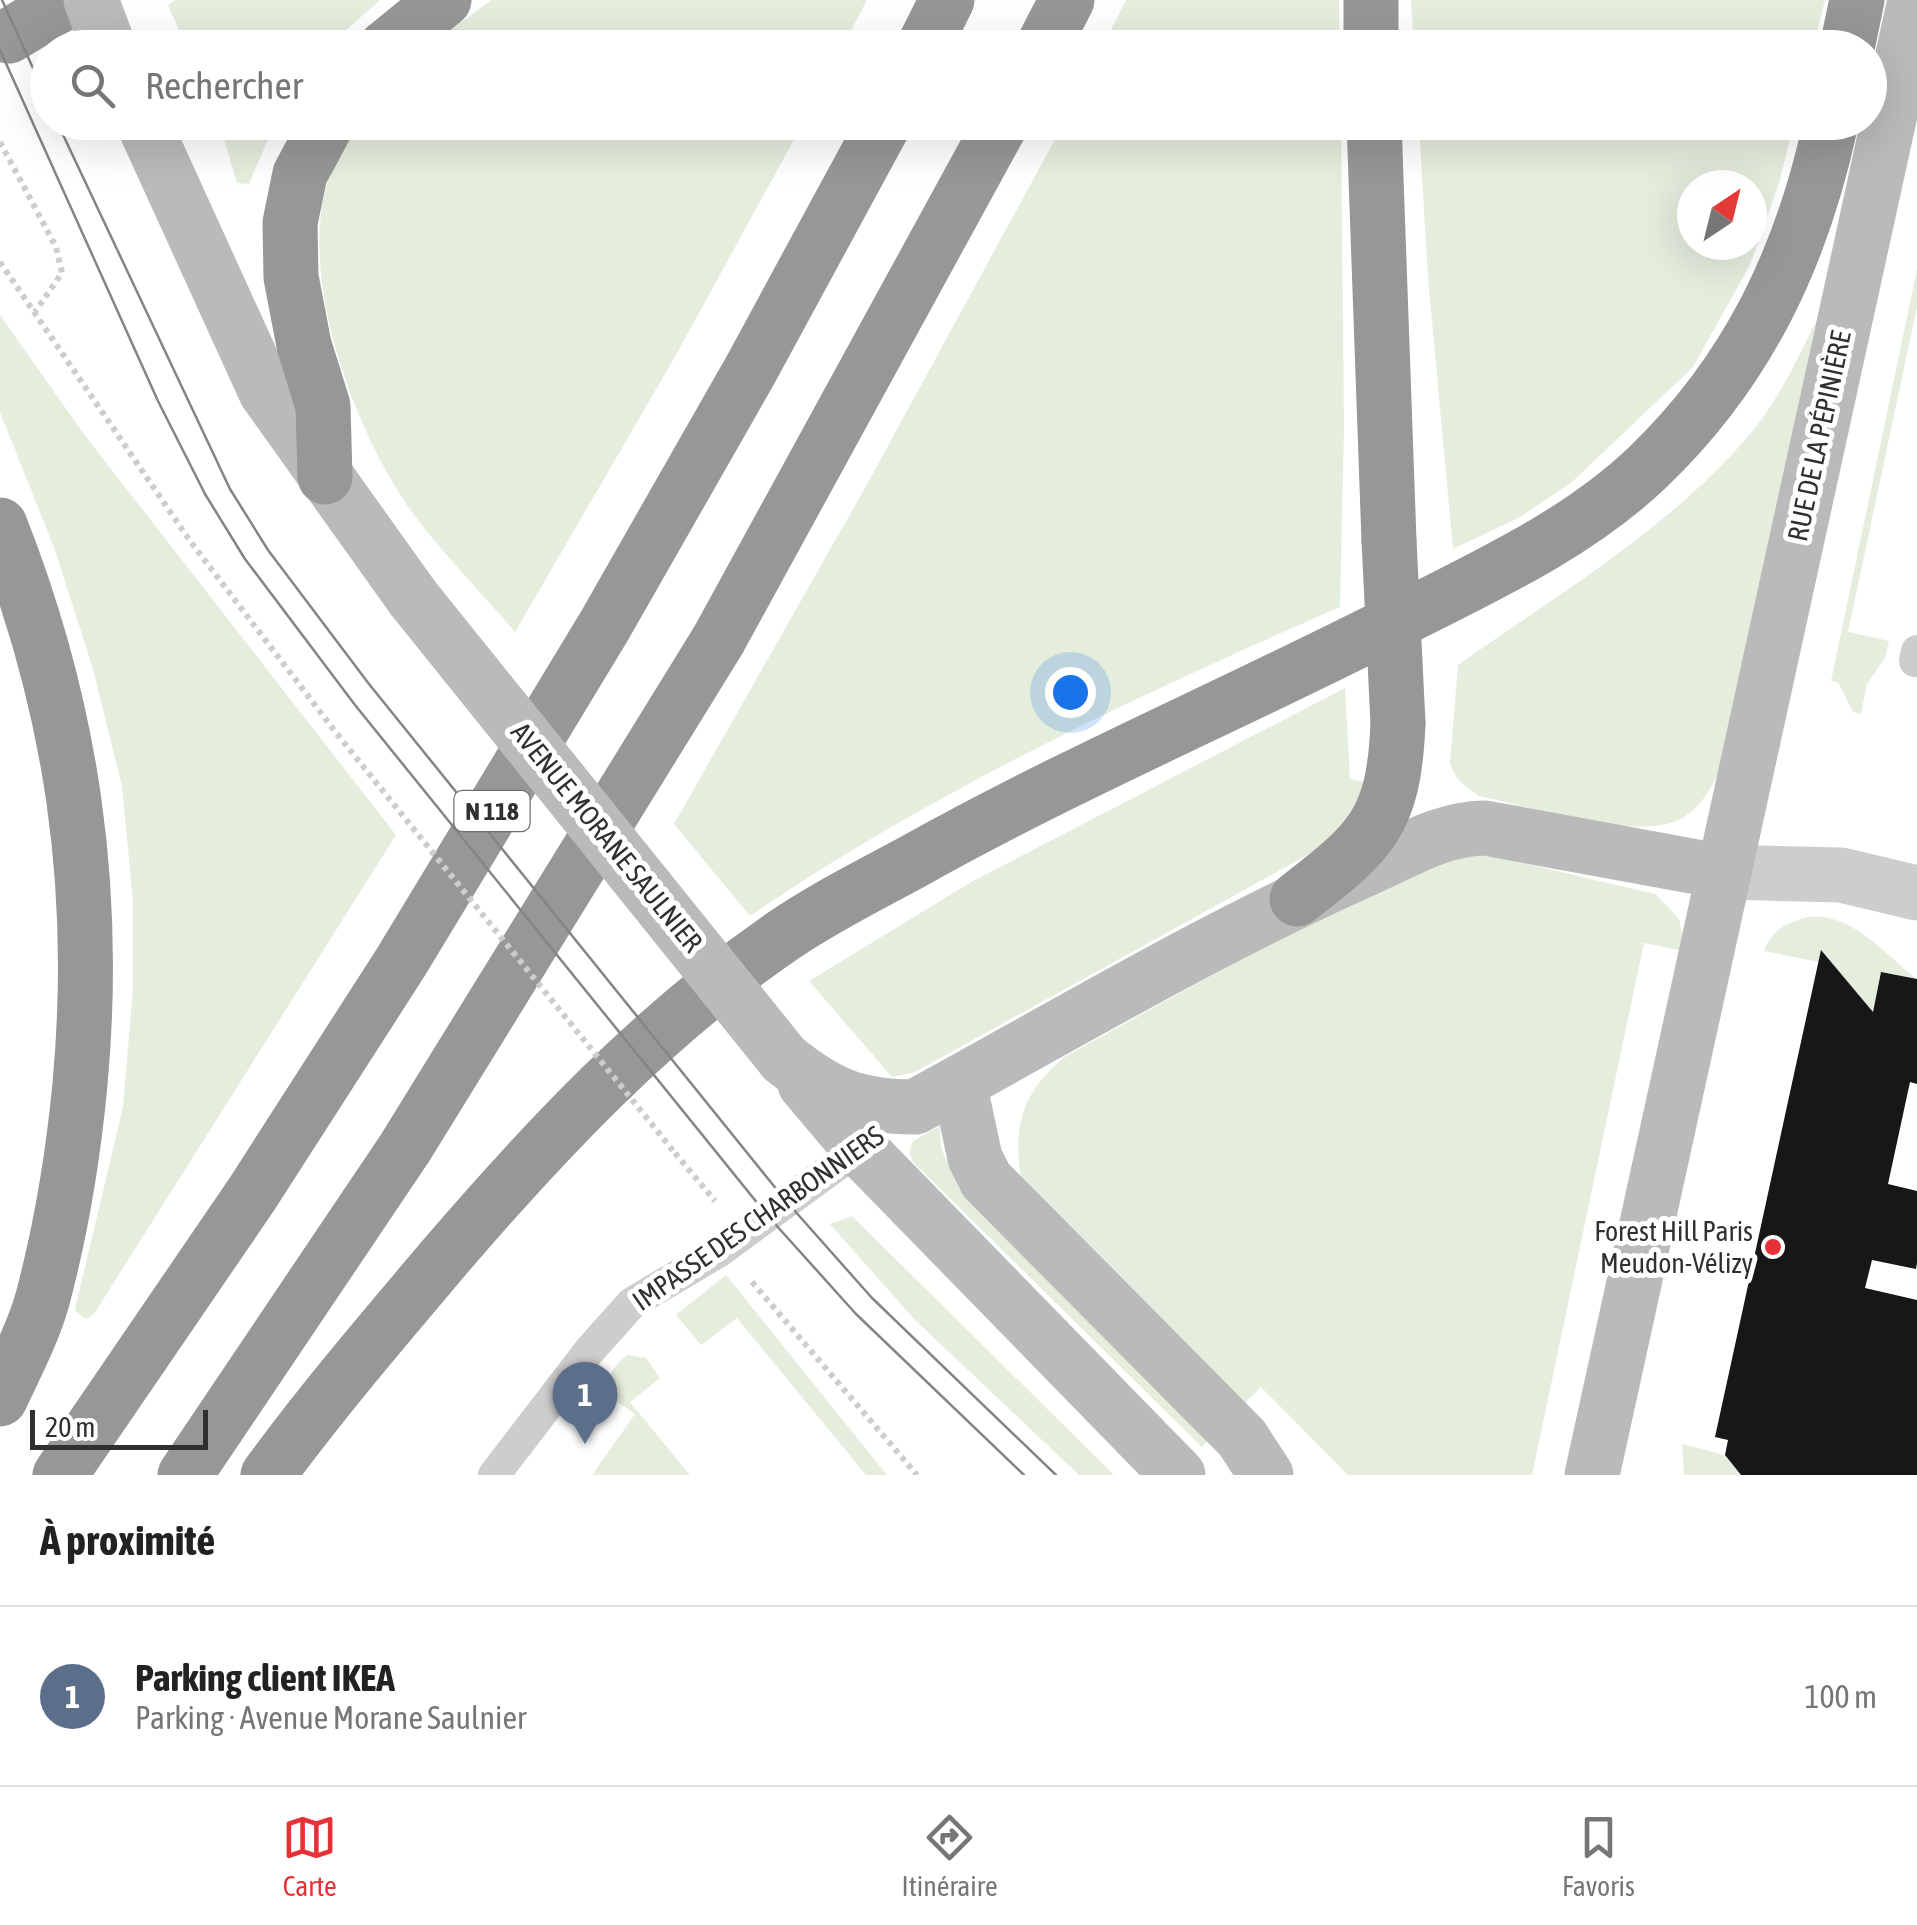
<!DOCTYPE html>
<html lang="fr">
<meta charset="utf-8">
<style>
body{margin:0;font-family:"Asap Condensed",sans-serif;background:#f2f2f2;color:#222}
.compass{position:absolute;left:1677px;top:170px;width:90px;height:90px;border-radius:50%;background:#fff;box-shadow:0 10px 40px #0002;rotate:35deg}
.scale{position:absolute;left:30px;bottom:25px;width:178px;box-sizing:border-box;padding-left:10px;border:5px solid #303030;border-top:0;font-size:28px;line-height:35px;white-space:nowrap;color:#303030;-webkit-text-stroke:8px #fff;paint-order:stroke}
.you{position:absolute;left:1070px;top:692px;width:35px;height:35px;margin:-25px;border:8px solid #fff;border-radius:50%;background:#1a73e8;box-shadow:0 0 0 15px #1a73e833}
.badge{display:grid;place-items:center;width:65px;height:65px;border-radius:50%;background:#e83037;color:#fff;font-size:32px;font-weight:700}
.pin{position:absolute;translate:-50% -82px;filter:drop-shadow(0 2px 5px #0008)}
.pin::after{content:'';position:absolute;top:52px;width:35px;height:30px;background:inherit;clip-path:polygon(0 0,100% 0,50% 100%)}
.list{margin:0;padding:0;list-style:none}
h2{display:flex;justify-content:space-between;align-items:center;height:130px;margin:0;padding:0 40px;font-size:42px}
h2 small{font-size:32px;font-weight:400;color:#767676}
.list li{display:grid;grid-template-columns:65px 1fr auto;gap:30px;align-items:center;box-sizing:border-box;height:180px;padding:0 40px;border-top:2px solid #e0e0e0}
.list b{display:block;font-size:38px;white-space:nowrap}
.list p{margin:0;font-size:32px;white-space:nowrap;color:#767676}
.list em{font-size:32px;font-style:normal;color:#767676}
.icon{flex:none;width:55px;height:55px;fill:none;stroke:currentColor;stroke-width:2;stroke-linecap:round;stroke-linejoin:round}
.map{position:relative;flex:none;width:1917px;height:1475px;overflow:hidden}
.search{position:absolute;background:#fff;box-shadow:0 10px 40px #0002;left:30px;right:30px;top:30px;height:110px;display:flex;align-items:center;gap:25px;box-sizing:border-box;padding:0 35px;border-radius:55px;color:#767676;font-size:38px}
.sheet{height:310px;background:#fff}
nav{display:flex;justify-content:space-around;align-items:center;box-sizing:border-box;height:140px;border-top:2px solid #e0e0e0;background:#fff;font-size:28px;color:#767676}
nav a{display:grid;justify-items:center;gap:5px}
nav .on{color:#e83037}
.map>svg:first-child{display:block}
</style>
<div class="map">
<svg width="1917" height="1475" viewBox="0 0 1917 1475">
<rect width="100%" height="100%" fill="#fff"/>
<path fill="#e5eddd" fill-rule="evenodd" d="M 175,0 L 380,0 L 327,47 L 187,48 L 168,5 Z
M 491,0 L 867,0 L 842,47 L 427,48 Z
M 1126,0 L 1339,0 L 1340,47 L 1102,47 Z
M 1411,0 L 1825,0 L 1813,48 L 1414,47 Z
M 219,123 L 275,123 L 249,184 L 237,183 Z
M 360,123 L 803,123 L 676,355 L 515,632 C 483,594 445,556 415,516 C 357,437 301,288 325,191 C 332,166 346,144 360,123 Z
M 1064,123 L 1341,123 L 1344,427 L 1340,607 C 1137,696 934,790 750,916 L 674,824 L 865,488 Z
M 1419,123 L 1794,123 L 1779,183 L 1750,265 L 1693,367 L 1572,482 L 1520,517 L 1453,549 L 1428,278 ZM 1692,185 L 1752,185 L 1752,245 L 1692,245 Z
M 1917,269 L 1917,307 L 1848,632 L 1889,641 L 1885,658 L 1867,684 L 1861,714 L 1853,712 L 1838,682 L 1831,681 Z
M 0,315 L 86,437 L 396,835 L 94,1314 L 86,1319 L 75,1311 L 76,1305 L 123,1107 L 133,988 L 133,901 L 122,786 L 93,669 L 55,550 L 0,412 Z
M 1816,321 L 1723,762 C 1713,785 1701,811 1676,821 C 1633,840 1527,806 1479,796 C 1465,786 1454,779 1450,762 L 1458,665 C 1558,594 1671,528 1751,433 C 1779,399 1797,360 1816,321 Z
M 1345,688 L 1350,779 L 1373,784 L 1358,827 L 915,1072 L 892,1077 L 809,981 L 973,881 Z
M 1467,850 L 1655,894 L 1679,919 L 1682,933 L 1679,950 L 1644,943 L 1532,1475 L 1348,1475 L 1261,1387 L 1239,1409 L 1022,1186 C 1012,1129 1020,1093 1066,1056 L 1415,863 Z
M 1808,917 C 1852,912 1885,955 1917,979 L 1881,972 L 1873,1012 L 1822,951 L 1819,962 L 1764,951 C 1771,930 1787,923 1808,917 Z
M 940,1126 L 941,1148 L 959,1189 L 1211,1437 L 1202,1447 L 913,1162 L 909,1152 L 913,1141 Z
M 852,1216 L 1114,1475 L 1079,1475 L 914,1319 L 830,1224 Z
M 726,1275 L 887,1475 L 866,1475 L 737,1318 L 701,1345 L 676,1315 Z
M 627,1355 L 646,1358 L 660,1378 L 630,1402 L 690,1475 L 592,1475 L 635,1414 L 599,1389 L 619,1362 Z
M 1682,1444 L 1725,1455 L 1741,1475 L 1684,1475 Z"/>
<path fill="#171717" d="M 1821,950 L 1873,1012 L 1881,972 L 1917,979 L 1917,1084 L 1910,1082 L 1888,1184 L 1917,1191 L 1917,1263 L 1916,1269 L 1872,1260 L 1865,1288 L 1917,1300 L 1917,1475 L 1741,1475 L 1725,1455 L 1728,1440 L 1715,1437 Z"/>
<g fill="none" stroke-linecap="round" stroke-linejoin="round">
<path stroke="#cdcdcd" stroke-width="6" stroke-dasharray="5 5" stroke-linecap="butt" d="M 0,142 L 56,247 L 62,273 L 35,312
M 0,262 L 190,541 L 337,734
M 675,1153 L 715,1201
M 752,1282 L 917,1475"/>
<path stroke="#cdcdcd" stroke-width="32" d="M 1915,661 L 1917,651
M 494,1475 L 590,1350 L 632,1303 L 718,1252 L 871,1140"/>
<path stroke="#cdcdcd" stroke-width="55" d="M 1724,872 L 1841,875 L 1917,893"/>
<path stroke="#bababa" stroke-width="55" d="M 143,122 L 266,392 L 413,598
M 784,1059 C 829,1095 857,1107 915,1107 C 1065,1025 1214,936 1370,867 C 1409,850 1440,829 1485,828 L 1724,872
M 959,1083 L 975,1158 L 986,1180 L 1242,1438 L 1266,1475
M 805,1084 L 860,1149 L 1178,1475
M 1592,1475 L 1915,0"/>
<path stroke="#979797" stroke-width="55" d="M 9,36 L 68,0
M 385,48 L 444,0
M 923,48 L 947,0
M 1042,48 L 1067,0
M 1371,48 L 1371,0
M 1847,48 L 1857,0
M 1374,122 L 1389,541
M 325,477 L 323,406 L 304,345 L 291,277 L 290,223 L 300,174 L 328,122
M 0,525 C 72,708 98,888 80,1084 C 73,1158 61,1230 42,1301 C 32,1335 15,1367 0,1399
M 1297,899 C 1372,841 1394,822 1398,723
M 60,1475 L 252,1194 L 401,962 L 605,625 L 751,369 L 885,122
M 185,1475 L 405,1148 L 719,639 L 1002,122
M 268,1475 C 323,1400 383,1330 443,1259 C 545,1140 654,1024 784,935 C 825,907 870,885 914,861 C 1073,772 1241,701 1403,618 C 1488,575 1579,533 1648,467 C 1748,371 1802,257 1831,122"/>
<path stroke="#858585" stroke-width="2.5" d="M 2,0 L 48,101
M 0,50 L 158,401 L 205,494 L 245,559 L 355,705 L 767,1215 L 856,1314 L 1024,1475
M 57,122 L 230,489 L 268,550 L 369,684 L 786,1201 L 872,1298 L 1056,1475"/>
<path stroke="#cdcdcd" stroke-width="6" stroke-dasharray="5 5" stroke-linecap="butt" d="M 337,734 L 675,1153"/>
<path stroke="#bababa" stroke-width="55" d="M 91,0 L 109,48
M 413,598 L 784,1059"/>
<path stroke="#979797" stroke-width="55" d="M 1389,541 L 1398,723"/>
</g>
<circle fill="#e83037" stroke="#fff" stroke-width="4" cx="1773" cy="1247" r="10"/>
<g text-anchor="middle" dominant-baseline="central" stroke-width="10" stroke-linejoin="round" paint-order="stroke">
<rect fill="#fff" stroke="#6e6e6e" stroke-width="2.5" x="454.5" y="791" width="75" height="40" rx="8"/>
<g font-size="25" font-weight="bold" fill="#303030">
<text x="492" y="811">N 118</text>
</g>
<g font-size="28" fill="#303030" stroke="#fff">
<text transform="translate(1819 436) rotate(-78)">RUE DE LA PÉPINIÈRE</text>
<text transform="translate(607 837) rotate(51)">AVENUE MORANE SAULNIER</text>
<text transform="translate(758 1218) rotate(-35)">IMPASSE DES CHARBONNIERS</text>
</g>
<g font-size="28" fill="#303030" stroke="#fff" text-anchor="end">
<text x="1753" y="1231">Forest Hill Paris<tspan x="1753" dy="32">Meudon-Vélizy</tspan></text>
</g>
</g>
</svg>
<svg class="compass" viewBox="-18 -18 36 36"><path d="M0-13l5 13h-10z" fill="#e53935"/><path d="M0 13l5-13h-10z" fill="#767676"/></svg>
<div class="scale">20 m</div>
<div class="you"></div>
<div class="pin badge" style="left:585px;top:1444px;background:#5c6f8a">1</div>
<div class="search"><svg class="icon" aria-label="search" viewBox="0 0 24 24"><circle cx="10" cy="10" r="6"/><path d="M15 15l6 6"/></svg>Rechercher</div>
</div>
<section class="sheet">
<h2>À proximité<small></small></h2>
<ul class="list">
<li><span class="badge" style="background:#5c6f8a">1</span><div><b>Parking client IKEA</b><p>Parking · Avenue Morane Saulnier</p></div><em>100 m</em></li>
</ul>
</section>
<nav>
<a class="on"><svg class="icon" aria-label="map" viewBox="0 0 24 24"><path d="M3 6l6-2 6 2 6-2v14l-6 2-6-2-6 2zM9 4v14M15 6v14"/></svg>Carte</a>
<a><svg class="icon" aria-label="directions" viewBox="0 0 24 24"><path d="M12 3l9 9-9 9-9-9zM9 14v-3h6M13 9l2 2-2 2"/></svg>Itinéraire</a>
<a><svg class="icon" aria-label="saved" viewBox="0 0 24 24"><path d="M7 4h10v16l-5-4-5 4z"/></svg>Favoris</a>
</nav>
